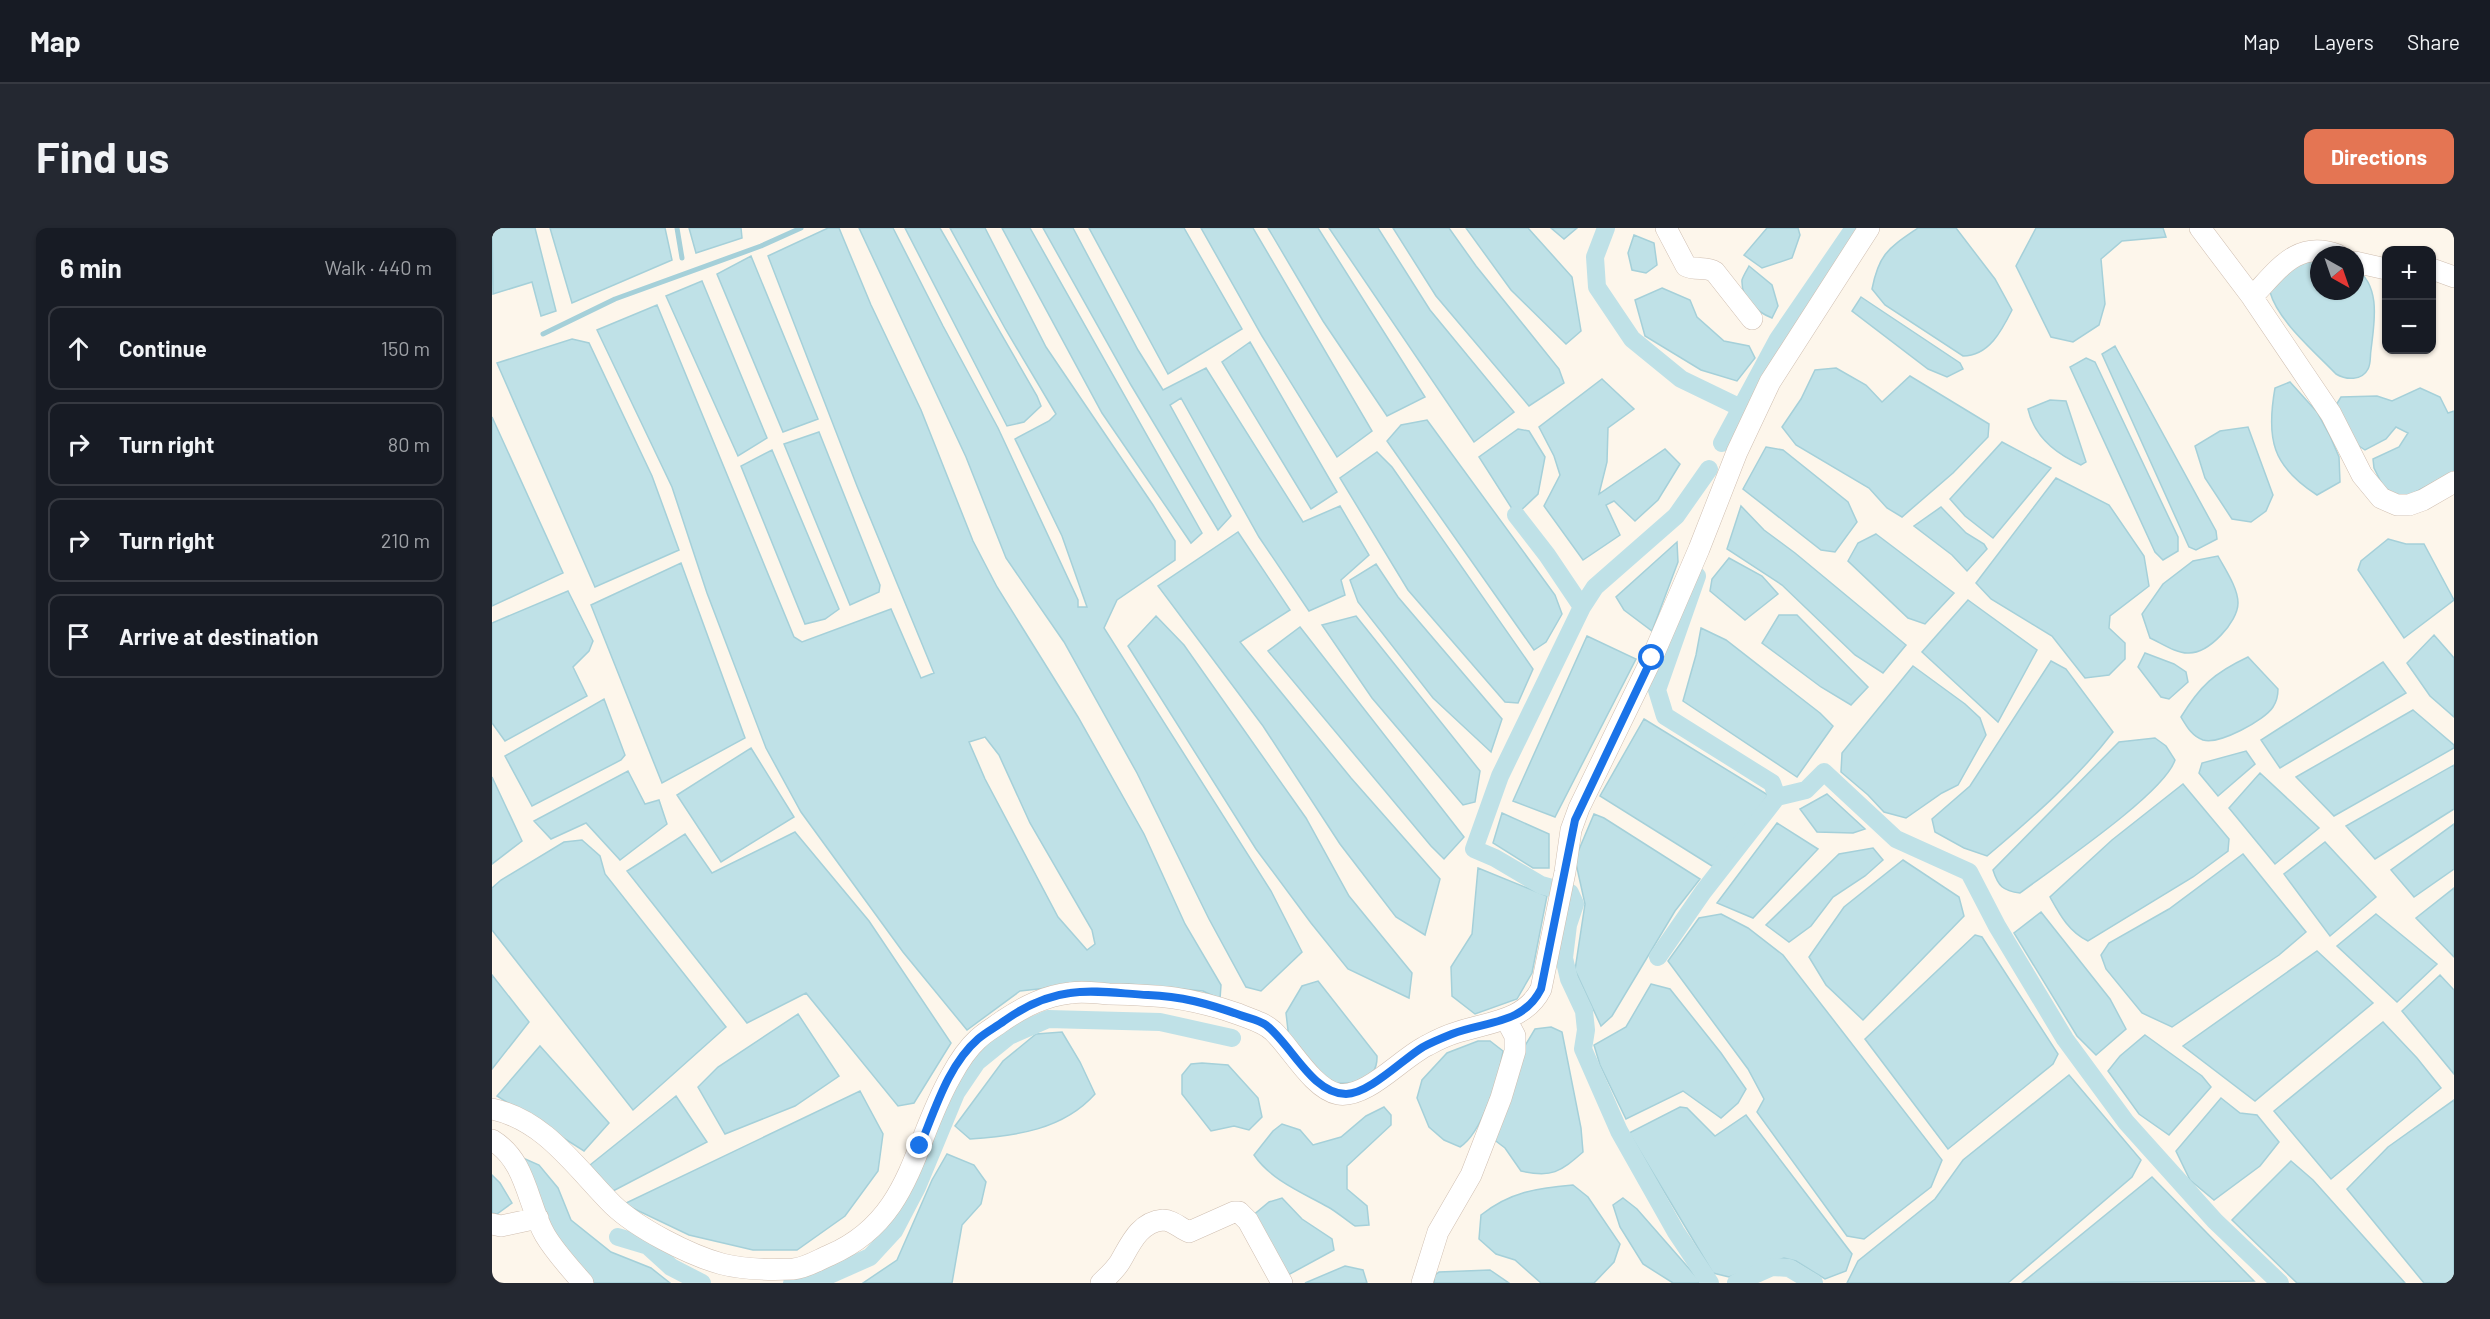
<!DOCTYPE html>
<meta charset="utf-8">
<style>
body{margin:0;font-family:Barlow,sans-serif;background:#242831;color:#f1f3f6}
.controls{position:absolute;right:18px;top:18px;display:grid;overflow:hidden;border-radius:12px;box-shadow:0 2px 4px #0004}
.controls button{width:54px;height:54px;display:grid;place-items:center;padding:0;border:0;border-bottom:2px solid #363941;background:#171b24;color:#f1f3f6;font:30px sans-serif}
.compass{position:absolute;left:1818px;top:18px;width:54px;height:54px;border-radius:50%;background:#171b24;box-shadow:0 2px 4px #0004;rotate:140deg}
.stop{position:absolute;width:18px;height:18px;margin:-14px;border:4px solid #1a73e8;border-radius:50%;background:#fff}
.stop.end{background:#1a73e8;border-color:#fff;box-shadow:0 2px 6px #0008}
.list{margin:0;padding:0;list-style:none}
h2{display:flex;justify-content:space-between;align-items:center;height:78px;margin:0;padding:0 24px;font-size:26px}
h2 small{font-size:20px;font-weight:400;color:#9ea1a6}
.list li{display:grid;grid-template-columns:39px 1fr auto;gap:18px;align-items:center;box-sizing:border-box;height:84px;margin:0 12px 12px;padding:0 12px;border:2px solid #363941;border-radius:12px}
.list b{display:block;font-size:22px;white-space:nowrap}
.list em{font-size:20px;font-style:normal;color:#9ea1a6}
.icon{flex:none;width:33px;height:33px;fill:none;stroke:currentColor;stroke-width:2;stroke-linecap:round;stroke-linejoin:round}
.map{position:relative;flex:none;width:1962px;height:1055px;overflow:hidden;border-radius:12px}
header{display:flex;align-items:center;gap:36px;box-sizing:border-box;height:84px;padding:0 30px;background:#171b24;border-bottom:2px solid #363941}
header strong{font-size:28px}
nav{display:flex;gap:33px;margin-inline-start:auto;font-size:21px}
.intro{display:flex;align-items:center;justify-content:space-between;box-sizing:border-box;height:144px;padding:0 36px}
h1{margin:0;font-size:42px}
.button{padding:15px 27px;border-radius:12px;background:#e47553;color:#fff;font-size:21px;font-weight:700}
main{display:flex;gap:36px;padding:0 36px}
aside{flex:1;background:#171b24;border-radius:12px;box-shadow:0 2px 4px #0004}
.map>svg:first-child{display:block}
</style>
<header>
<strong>Map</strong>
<nav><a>Map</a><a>Layers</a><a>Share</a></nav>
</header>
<div class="intro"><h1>Find us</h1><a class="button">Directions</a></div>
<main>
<aside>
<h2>6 min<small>Walk · 440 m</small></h2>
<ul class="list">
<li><svg class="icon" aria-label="ahead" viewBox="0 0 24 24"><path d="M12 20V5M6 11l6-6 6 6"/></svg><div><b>Continue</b></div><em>150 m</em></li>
<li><svg class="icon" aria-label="right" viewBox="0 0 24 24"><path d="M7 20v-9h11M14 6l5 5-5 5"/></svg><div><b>Turn right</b></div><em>80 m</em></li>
<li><svg class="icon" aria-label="right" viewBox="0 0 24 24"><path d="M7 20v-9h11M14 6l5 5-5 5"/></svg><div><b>Turn right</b></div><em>210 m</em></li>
<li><svg class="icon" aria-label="arrive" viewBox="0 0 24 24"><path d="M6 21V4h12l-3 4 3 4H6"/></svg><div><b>Arrive at destination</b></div></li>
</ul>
</aside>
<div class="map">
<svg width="1962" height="1055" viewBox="0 0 1962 1055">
<rect width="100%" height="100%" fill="#fdf6eb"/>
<path fill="#bfe1e7" stroke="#a5d0d9" stroke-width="1.5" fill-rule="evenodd" d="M 0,0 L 43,0 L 64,83 L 49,88 L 40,54 L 1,66 Z
M 58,0 L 173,0 L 180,32 L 80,75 Z
M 197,0 L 249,0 L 250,10 L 204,25 Z
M 336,0 L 347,0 L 379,77 L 429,182 L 481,313 L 505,359 L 586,489 L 652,606 L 693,696 L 729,757 L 728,771 L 711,763 L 635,756 L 583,757 L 528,763 L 475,802 L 411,724 L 309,584 L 274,520 L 215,365 L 180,259 L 105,102 L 165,77 L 302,409 L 310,414 L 399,381 L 429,450 L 442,445 L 365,258 L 276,28 ZM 493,509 L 507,527 L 538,595 L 600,702 L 603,716 L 595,722 L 566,689 L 493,551 L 477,514 Z
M 367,0 L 401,0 L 451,98 L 506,200 L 586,372 L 586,379 L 595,379 L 570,308 L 523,211 L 557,193 L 564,186 L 514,102 L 458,0 L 493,0 L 554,119 L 661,277 L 683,313 L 683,332 L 625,372 L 612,400 L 779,663 L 810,724 L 769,763 L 754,759 L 717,691 L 645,545 L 572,414 L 514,330 L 474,229 Z
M 413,0 L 448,0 L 545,168 L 549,178 L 532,194 L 515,198 Z
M 510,0 L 538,0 L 710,305 L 699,315 L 610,185 Z
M 551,0 L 581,0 L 646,122 L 671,162 L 714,140 L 811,294 L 848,278 L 877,327 L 849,352 L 853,367 L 817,383 L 767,309 L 689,170 L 678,177 L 739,288 L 726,302 L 639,157 Z
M 597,0 L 692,0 L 750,101 L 676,146 Z
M 709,0 L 761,0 L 880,203 L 845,229 L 770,108 Z
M 776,0 L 826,0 L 933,169 L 895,188 L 831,93 Z
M 837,0 L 886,0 L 938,82 L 1022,184 L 982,214 Z
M 901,0 L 957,0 L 984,38 L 1067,141 L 1072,155 L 1037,178 L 944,68 Z
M 974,0 L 1036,0 L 1080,49 L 1089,103 L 1074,116 L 1019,62 Z
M 1059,0 L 1085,0 L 1072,11 Z
M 1275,0 L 1306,0 L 1308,7 L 1300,30 L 1270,40 L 1252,27 Z
M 1426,0 L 1464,0 L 1503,51 L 1520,82 C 1510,102 1497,128 1471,128 L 1393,77 L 1380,61 C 1387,25 1397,20 1426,0 Z
M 1544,0 L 1671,0 L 1674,9 L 1630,13 L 1609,31 L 1613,76 L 1607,97 L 1581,114 L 1559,109 L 1524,38 Z
M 1142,7 L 1162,15 L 1165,37 L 1154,45 L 1140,42 L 1136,25 Z
M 1827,27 L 1827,63 L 1863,63 L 1863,40 C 1890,58 1882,96 1879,122 C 1878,128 1879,136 1876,141 C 1870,153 1854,152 1844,146 C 1823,124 1786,93 1778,64 L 1795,41 Z
M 259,28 L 326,191 L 291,204 L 225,46 Z
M 1257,38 L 1280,57 L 1286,78 L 1280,90 C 1265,84 1249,71 1250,52 C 1251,48 1255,42 1257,38 Z
M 210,53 L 275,210 L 246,228 L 174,68 Z
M 1170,60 L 1198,72 L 1205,89 L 1232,113 L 1257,118 L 1263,130 L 1245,153 L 1209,142 L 1153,108 L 1143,72 Z
M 1369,69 L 1468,135 L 1471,141 L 1455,149 L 1436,141 L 1360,83 Z
M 80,111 L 97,115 L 160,248 L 187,322 L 103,359 L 5,135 Z
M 758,114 L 845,264 L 819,281 L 730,134 Z
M 1623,118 L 1724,303 L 1725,311 L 1704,322 L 1697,319 L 1610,126 Z
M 1594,130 L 1603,134 L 1686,309 L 1686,323 L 1671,332 L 1663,324 L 1578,139 Z
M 1344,140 L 1374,157 L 1390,174 L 1418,148 L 1497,196 L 1496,209 L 1461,245 L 1410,289 L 1395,280 L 1377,260 L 1304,217 L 1290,199 L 1309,171 L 1323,142 Z
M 1110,151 L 1142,181 L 1116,200 L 1115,234 L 1107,266 L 1173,221 L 1188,236 L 1166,272 L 1143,293 L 1122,273 L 1114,277 L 1128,307 L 1091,332 L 1052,278 L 1068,247 L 1062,228 L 1047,199 Z
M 1798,154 L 1825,184 L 1838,208 L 1847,229 L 1848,254 L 1825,267 C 1780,238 1774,211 1783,160 Z
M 1928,160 L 1948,169 L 1956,185 L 1962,183 L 1962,244 L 1910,271 L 1894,264 L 1882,240 L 1881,231 L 1907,219 L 1916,205 L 1904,199 L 1894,211 L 1873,222 L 1864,216 L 1844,177 L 1849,169 L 1885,168 L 1900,173 Z
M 1558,172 L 1574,173 L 1594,234 L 1589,237 C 1564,226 1542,208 1536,181 Z
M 0,189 L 71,345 L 0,378 Z
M 935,192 L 1063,367 L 1070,386 L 1054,414 L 1042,422 L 895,213 L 909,197 Z
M 1756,199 L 1781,267 L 1774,283 L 1759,294 L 1740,291 L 1713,250 L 1703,218 L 1728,203 Z
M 1026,201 L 1037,203 L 1053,229 L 1046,266 L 1024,287 L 987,229 Z
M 327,204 L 388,357 L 387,364 L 358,377 L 292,216 Z
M 1510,214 L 1559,240 L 1501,310 L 1473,288 L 1458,271 Z
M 1274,219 L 1291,222 L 1356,274 L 1365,294 L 1343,324 L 1329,322 L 1251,261 Z
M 280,222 L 347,381 L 333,391 L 313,396 L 249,238 Z
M 885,224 L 900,239 L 1041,441 L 1026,475 L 1013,474 L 916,362 L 848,250 Z
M 1564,250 L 1617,277 L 1652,328 L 1657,358 L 1618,388 L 1617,400 L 1633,415 L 1633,431 L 1617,447 L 1593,450 L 1560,408 L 1499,371 L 1484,355 Z
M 1249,278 L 1272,302 L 1303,325 L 1414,417 L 1391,445 L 1363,427 L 1290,357 L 1235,321 Z
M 1449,279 L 1474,305 L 1492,316 L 1495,321 L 1475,343 L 1460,327 L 1422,298 Z
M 746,304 L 798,382 L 748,414 L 859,550 L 948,651 L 933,707 L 904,689 L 848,616 L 771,498 L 666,358 Z
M 1384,306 L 1462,365 L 1433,396 L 1416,390 L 1356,333 L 1366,315 Z
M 1896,311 L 1914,316 L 1932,316 L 1962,372 L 1912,410 L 1866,342 L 1869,333 Z
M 1185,314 L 1186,334 L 1160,403 L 1132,382 L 1124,369 Z
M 1726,328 C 1733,341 1746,360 1746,375 C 1746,394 1717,425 1697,425 C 1685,426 1669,415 1658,410 L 1650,386 L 1671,356 L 1701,333 Z
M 1237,330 L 1270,348 L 1286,366 L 1253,392 L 1218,363 L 1220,351 Z
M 189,335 L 253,510 L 170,555 L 99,377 Z
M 884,336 L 906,369 L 1010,491 L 999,524 L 941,470 L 866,374 L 858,352 Z
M 76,363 L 101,413 L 97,423 L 81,439 L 95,468 L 13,513 L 0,495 L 0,395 Z
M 1476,372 L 1545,422 L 1506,494 L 1430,424 Z
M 1287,387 L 1305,387 L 1376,459 L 1359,477 L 1329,459 L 1270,415 Z
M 664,388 L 692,417 L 814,590 L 857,668 L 920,745 L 917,770 L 856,741 L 819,695 L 764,621 L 636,418 Z
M 864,388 L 988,543 L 983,574 L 971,577 L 880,470 L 830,397 Z
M 808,399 L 972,609 L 952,631 L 939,618 L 776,423 Z
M 1209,400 L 1234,412 L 1328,485 L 1341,498 L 1305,549 L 1191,473 L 1204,427 Z
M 1942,407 L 1962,430 L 1962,489 L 1938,468 L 1915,435 Z
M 1095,408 L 1144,431 L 1063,589 L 1021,573 Z
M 1653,425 L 1682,436 L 1694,444 L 1696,454 L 1677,471 L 1669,469 L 1646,439 Z
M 1756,429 L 1786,461 C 1786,468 1785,473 1781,479 C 1773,492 1727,517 1711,512 C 1700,508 1695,499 1689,489 C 1708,458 1722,445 1756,429 Z
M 1559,433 L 1574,441 L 1621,504 C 1585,551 1540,590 1495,628 L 1472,620 L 1443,604 L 1440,591 L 1478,558 Z
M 1891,434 L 1914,465 L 1788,540 L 1769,512 Z
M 1421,438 L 1473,476 L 1488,490 L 1494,507 L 1466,557 L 1450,565 L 1414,590 L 1392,584 L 1376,567 L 1349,544 L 1350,525 Z
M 112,471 L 133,527 L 129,532 L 40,578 L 13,528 Z
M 1921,482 L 1962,517 L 1962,520 L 1842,588 L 1804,549 Z
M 1152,491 L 1276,567 L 1235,627 L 1220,638 L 1108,568 Z
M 1663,510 L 1674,518 L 1683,532 C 1672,566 1561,640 1528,665 C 1511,663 1506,658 1501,642 L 1627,514 Z
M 259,520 L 302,589 L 229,634 L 185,567 Z
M 1754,523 L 1763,536 L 1726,568 L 1707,545 L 1710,535 Z
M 1962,537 L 1962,581 L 1883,631 L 1854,598 Z
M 136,543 L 153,576 L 167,572 L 175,596 L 128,632 L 94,595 L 59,611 L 42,593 Z
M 1768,545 L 1827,600 L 1783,636 L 1737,580 Z
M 0,549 L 30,613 L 0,636 Z
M 1691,556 L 1737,611 L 1736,623 L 1701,649 L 1596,713 C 1577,704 1568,687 1558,669 L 1620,612 Z
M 1335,566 L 1373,601 L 1361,605 L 1325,604 L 1308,581 Z
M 1010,585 L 1057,606 L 1057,640 L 1041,640 L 1001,615 Z
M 1102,586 L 1112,590 L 1208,651 L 1183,683 L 1120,788 L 1109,798 L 1083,742 L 1093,676 L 1083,631 Z
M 1285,595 L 1326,621 L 1261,690 L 1225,675 Z
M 1962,596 L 1962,641 L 1922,669 L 1899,642 Z
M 303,604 L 377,693 L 459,815 L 422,875 L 406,878 L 314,765 L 255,795 L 135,643 L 193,606 L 220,645 Z
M 90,612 L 108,628 L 113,646 L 234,799 L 141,882 L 0,702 L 0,660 L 9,652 L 72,614 Z
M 1833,614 L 1884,669 L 1838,708 L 1792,646 Z
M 1381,620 L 1391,632 L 1373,648 L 1341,669 L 1319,698 L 1297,714 L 1274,697 L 1347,626 Z
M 1751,626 L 1814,704 L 1787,727 L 1680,799 L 1650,785 L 1614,741 L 1609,727 L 1617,715 L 1677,681 Z
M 1411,632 L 1467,669 L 1472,688 L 1371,792 L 1334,757 L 1317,729 L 1352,679 Z
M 986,640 L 1055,668 L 1040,745 L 1025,771 L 983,786 L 960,768 L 959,739 L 980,706 Z
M 1962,660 L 1962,729 L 1924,690 Z
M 1549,684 L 1618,771 L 1634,801 L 1604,827 L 1585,808 L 1522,705 Z
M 1229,686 L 1256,700 L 1291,727 L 1450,932 L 1439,959 L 1372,1011 L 1355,1008 L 1265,884 L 1272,871 L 1256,841 L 1176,733 L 1207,690 Z
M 1884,686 L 1945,736 L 1905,774 L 1845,718 Z
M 1483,707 L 1490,709 L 1566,826 L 1561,836 L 1456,921 L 1373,811 Z
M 1825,723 L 1881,775 L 1763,873 L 1691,818 Z
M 0,747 L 37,794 L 0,841 Z
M 1948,747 L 1962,762 L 1962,846 L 1910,783 Z
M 826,753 L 885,828 C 886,857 855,857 834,854 L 797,811 L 794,785 L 810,758 Z
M 1159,756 L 1178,761 L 1229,825 L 1254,861 L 1246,875 L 1229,890 L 1191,863 L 1134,891 L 1108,837 L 1102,817 L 1134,799 Z
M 306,786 L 347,848 L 303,878 L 233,906 L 206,859 L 226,839 Z
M 1891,794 L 1925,830 L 1949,860 L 1839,951 L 1782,883 Z
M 1059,799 L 1070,804 L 1089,900 L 1091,924 C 1068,944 1060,950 1029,943 L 1013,920 L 1000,910 L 1031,821 L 1043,801 Z
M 570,804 L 588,834 L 603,866 C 571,902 523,908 478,911 L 463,898 L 511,833 L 544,806 Z
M 1653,807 L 1710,848 L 1719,859 L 1677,907 L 1647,886 L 1616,843 L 1628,828 Z
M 986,813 L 998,813 L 1011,823 C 1007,849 990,905 968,919 L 952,912 L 937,899 L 925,870 L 930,852 L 955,825 Z
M 48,818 L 117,895 L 92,923 L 5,868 Z
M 710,835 L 736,837 L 766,870 L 770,889 L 757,902 L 742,898 L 719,903 L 690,866 L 690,847 L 699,836 Z
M 1577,847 L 1649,932 L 1640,949 L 1516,1055 L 1355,1055 L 1366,1033 L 1443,971 L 1471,932 Z
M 368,863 L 391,906 L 386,943 L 353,988 L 305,1022 L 261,1022 L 197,1007 L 132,976 Z
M 184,868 L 215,914 L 121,963 L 98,937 Z
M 1729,870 L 1748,885 L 1765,887 L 1787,914 L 1768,938 L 1722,972 L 1698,952 L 1684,923 Z
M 1962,872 L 1962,1055 L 1932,1055 L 1855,961 L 1896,919 Z
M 892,879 L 899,887 L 899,897 L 855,938 L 855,961 L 875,978 L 877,997 L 863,998 C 854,992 845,984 836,979 C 809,964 779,952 762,927 L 781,903 L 790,896 L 808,902 L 821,917 L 849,909 L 874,888 Z
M 1188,879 L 1195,880 L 1223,908 L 1254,887 L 1360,1026 L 1354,1043 L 1333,1051 L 1304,1033 L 1292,1030 L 1237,1049 L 1221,1045 L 1137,905 Z
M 6,919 L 47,937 L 66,960 L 79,992 L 119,1024 L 159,1040 L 178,1055 L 85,1055 Z
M 455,926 L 482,937 L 494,954 L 489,976 L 470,997 L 460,1055 L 371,1055 L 405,1032 L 440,952 Z
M 1799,933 L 1821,952 L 1913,1055 L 1805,1055 L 1740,992 Z
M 0,947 L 8,955 L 20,975 L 5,986 L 0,985 Z
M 1660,949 L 1762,1053 L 1530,1055 Z
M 1081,957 L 1096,969 L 1128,1016 L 1122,1034 L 1102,1055 L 1049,1055 L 1023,1032 L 1004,1026 L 987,1011 L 989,987 C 1018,964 1045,960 1081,957 Z
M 790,970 L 810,991 L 840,1011 L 842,1022 L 785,1053 L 759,989 L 777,974 Z
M 1131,970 L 1145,981 L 1208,1053 L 1206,1055 L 1181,1055 L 1151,1036 L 1128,999 L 1121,977 Z
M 853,1038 L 871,1042 L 875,1055 L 813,1055 Z
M 998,1042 L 1017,1055 L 942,1055 L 942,1048 L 947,1044 Z"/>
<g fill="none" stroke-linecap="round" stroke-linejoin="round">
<path stroke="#a5d0d9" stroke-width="5" d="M 185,0 L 190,30
M 51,106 L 123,71 L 269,18 L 309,0"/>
<path stroke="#bfe1e7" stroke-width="18" d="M 1114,0 L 1103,29 L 1105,59 L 1140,111 L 1189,151 L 1249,180
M 1230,215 L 1286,111 L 1362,0
M 1217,241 L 1184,288 L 1103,359 L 1090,379 L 1008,548 L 982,621 L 1003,630 L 1049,657 L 1078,665 L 1083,676 L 1076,697 L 1072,730 L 1077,751 L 1092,783 L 1094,802 L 1091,821 L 1127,903 L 1184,1004 L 1218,1055
M 1024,287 L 1055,327 L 1090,379
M 1205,348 L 1165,462 L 1173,488 L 1280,555 L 1285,569
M 1166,729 L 1211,664 L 1285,569 L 1314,562 L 1332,544 L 1404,611 L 1477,644 L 1505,698 L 1573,811 L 1634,894 L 1723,993 L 1788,1055
M 126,1009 L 156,1018 L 179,1039 L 210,1055
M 300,1055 L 333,1049 L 378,1029 L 402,1003 L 425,959 L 464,865 L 485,834 L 517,808 L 556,791 L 668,794 L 740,810
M 1244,1055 L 1280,1039 L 1297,1040 L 1322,1055"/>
<defs>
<path id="minor" d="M 1174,0 L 1194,38 C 1204,43 1214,38 1223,44 L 1260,91
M 1708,0 L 1760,69 L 1839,186 L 1870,247 L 1889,270 L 1905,277 L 1917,277 L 1931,272 L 1962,254
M 1863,34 L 1894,41
M 1940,41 L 1962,49
M 1760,69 C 1786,42 1805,11 1846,27
M 0,881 C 53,892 84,940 121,977 C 145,1000 197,1027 230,1036 C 253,1042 278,1042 301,1041 C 314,1040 326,1032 338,1027 C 420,991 420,916 459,848 C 466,835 475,821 486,811 C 493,804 504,798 512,792 C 533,778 553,768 578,765 C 591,763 604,765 617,766 C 668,767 697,769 746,786 C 758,791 771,794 781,803 C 799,820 821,861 846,866 C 875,871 910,829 936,817 C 945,812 956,807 966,804 C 997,794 1033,793 1049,761 L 1073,644 L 1079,602 L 1087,580 L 1160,430 L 1207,321 L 1245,224 L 1278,154 L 1377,0
M 0,912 C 35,933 35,976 53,1007 C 63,1024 78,1040 91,1055
M 0,996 L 9,998 L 46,990
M 609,1055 C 616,1048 623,1042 628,1034 C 638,1017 647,994 671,992 C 680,992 688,1000 697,1004 L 742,984 L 747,984 L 756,993 L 790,1055
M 930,1055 L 946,1004 L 979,947 L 1009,870 L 1023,823 L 1023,808 L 1014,791"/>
</defs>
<use href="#minor" stroke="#cfbeb0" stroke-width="22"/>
<use href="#minor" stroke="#fff" stroke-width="21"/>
</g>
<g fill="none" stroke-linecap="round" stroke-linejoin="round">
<path stroke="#1a73e8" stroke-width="8" d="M 428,918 C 443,882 456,837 486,811 C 494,804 504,799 512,793 C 533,778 553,768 578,765 C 603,761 631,766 656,767 C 689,768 717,776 748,787 C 756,790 767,792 774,797 C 799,816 820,866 854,866 C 877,866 911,831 931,819 C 940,814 950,810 960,806 C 993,793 1031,797 1049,761 L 1083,592 L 1160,430"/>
</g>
</svg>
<div class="controls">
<button>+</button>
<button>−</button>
</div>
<svg class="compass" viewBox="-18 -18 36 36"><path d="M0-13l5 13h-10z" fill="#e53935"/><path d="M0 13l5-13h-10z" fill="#9ea1a6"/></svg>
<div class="stop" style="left:1160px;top:430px"></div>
<div class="stop end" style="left:428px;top:918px"></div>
</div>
</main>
